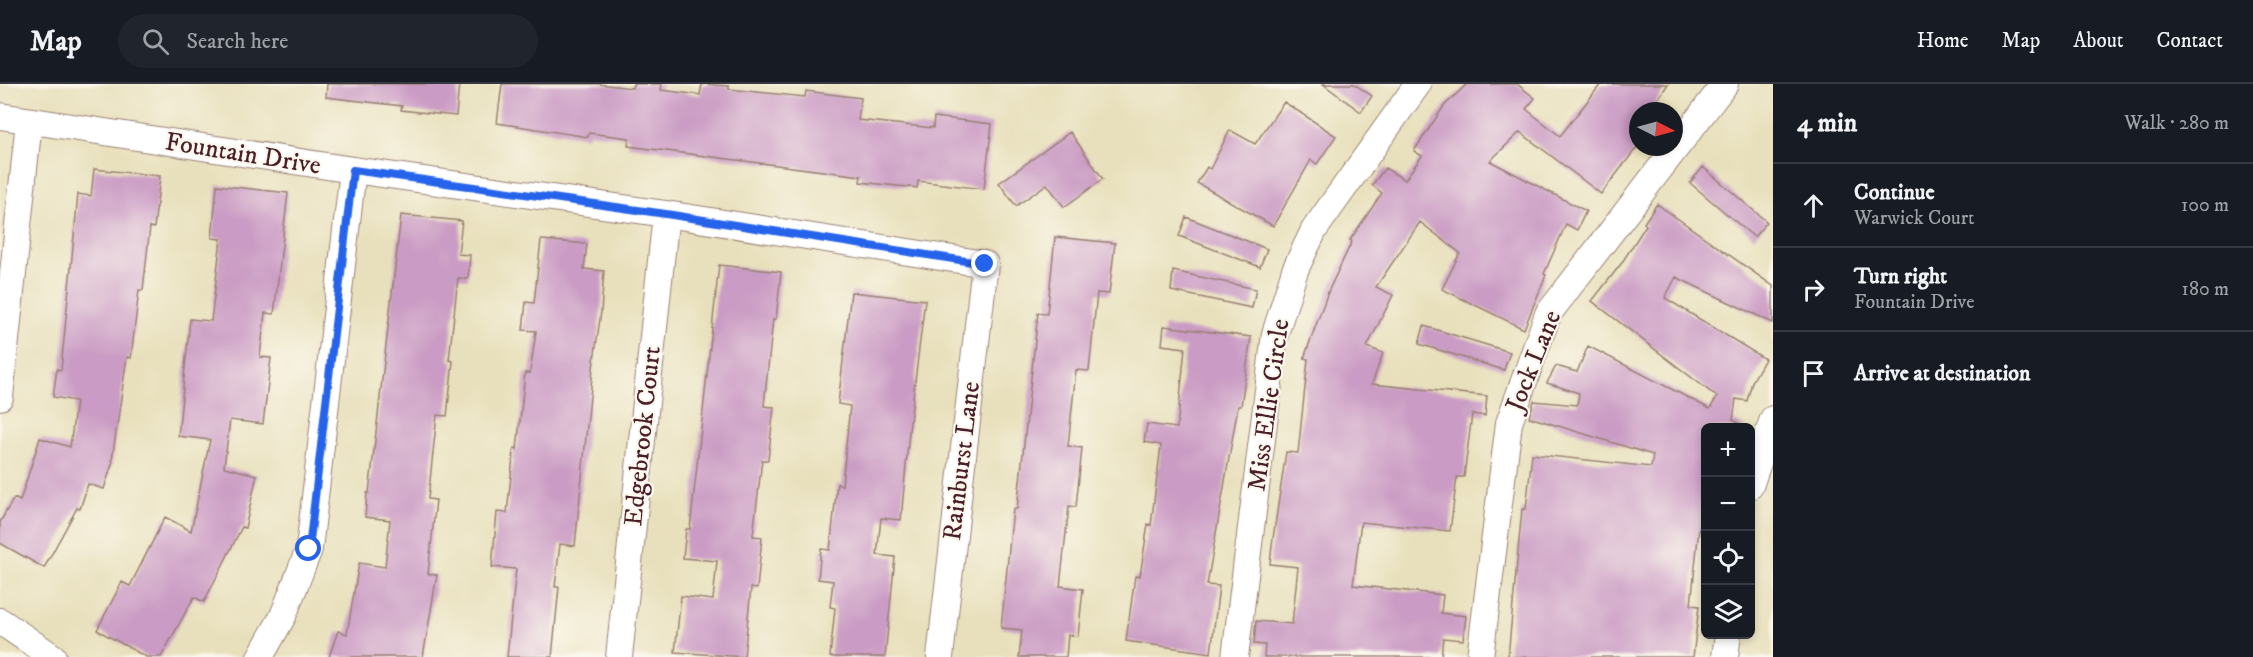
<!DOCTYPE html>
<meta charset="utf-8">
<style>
body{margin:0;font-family:"IM FELL DW Pica",serif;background:#20242c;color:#f1f3f6}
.controls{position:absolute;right:18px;bottom:18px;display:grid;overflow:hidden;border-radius:9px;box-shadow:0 3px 9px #0003}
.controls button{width:54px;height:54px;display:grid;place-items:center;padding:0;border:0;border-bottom:2px solid #363941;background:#171b24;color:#f1f3f6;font:30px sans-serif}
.compass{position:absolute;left:1629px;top:18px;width:54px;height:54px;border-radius:50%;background:#171b24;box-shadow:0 3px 9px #0003;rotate:96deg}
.stop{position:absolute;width:18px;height:18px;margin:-14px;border:4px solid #2563eb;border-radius:50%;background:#fff}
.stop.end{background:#2563eb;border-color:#fff;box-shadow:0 2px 6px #0008}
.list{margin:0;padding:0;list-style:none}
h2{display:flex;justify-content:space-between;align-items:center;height:78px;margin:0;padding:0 24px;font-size:26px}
h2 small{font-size:20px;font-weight:400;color:#9ea1a6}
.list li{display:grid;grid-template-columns:39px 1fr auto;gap:18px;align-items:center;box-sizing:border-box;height:84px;padding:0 24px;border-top:2px solid #363941}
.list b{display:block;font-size:22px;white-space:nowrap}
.list p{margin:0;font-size:20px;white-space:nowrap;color:#9ea1a6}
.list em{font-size:20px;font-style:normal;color:#9ea1a6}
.icon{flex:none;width:33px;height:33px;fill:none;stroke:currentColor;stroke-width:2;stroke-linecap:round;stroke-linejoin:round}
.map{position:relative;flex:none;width:1773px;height:573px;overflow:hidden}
header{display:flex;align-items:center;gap:36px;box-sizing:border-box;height:84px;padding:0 30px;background:#171b24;border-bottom:2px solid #363941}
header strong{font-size:28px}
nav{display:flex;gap:33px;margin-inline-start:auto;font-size:21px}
.search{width:420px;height:54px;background:#20242c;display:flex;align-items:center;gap:15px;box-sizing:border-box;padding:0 21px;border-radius:33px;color:#9ea1a6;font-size:22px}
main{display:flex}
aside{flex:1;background:#171b24}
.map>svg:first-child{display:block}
</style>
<header>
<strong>Map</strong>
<div class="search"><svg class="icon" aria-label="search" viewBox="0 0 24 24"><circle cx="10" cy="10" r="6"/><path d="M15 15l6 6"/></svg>Search here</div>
<nav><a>Home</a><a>Map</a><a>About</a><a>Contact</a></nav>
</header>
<main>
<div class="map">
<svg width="1773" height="573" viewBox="0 0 1773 573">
<rect width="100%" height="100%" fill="#fbf7ec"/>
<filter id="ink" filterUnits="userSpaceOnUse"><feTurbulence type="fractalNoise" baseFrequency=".0167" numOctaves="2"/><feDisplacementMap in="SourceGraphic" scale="12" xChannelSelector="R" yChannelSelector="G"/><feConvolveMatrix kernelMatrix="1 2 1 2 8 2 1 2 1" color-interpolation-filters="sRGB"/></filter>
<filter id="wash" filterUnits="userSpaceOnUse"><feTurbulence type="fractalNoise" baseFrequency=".008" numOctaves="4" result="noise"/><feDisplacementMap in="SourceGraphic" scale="24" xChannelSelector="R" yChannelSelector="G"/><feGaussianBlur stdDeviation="1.35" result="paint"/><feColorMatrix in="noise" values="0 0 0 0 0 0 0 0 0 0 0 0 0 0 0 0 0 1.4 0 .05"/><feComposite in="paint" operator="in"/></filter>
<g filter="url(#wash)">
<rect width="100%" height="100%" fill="#e8e0bc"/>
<g id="blocks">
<path fill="#ca9bc4" d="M 327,0 L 459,0 L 456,32 L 401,26 L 402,22 L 326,13 Z
M 502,0 L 598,0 L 632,4 L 633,0 L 662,0 L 661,6 L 700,11 L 702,0 L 729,2 L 729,5 L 805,13 L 806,7 L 861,14 L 858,36 L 933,44 L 934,33 L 992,40 L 984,105 L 918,97 L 917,104 L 860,98 L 861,92 L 628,62 L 629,54 L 589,49 L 588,53 L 497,39 Z
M 1323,0 L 1354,0 L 1372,12 L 1361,28 Z
M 1467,0 L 1517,0 L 1535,14 L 1526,25 L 1560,52 L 1601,0 L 1668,0 L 1650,27 L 1638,27 L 1638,62 L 1601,110 L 1520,48 L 1490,77 L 1586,127 L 1577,146 L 1566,140 L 1544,190 L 1546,191 L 1524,245 L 1442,205 L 1460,169 L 1420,138 L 1376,203 L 1393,211 L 1367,263 L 1383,269 L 1372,300 L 1487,312 L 1485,332 L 1472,330 L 1464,393 L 1457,393 L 1450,447 L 1361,438 L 1353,501 L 1443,511 L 1441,529 L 1466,532 L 1463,556 L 1443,554 L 1441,573 L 1264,573 L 1265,561 L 1254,560 L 1256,537 L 1292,540 L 1298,483 L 1270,480 L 1272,461 L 1286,368 L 1298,369 L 1308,275 L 1304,274 L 1328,208 L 1352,157 L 1350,156 L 1382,109 L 1372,101 L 1385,84 L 1405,96 L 1422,72 L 1414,67 L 1444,22 Z
M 1284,18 L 1336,52 L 1317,80 L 1311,76 L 1273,142 L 1197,99 L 1207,83 L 1210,85 L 1230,46 L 1255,60 Z
M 1070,48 L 1103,95 L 1064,123 L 1047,100 L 1016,122 L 999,99 Z
M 1703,83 L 1767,138 L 1754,153 L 1690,99 Z
M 94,85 L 160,92 L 154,144 L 150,143 L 143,206 L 139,206 L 131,274 L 127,273 L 112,376 L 113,377 L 104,405 L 88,400 L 80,425 L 77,424 L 44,484 L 0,459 L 0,438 L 14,414 L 20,417 L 40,354 L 70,363 L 76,317 L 53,313 L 57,285 L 61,286 L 78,110 L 91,112 Z
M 217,101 L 288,109 L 274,230 L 265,229 L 260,273 L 271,274 L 263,340 L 230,336 L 224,383 L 257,391 L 245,444 L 242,443 L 204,518 L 194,513 L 161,573 L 146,573 L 97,546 L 122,498 L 130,502 L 165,433 L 191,447 L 210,356 L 178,352 L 190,235 L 211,237 L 221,155 L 212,154 Z
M 1657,120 L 1773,202 L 1773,239 L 1676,193 L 1665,214 L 1765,275 L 1752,298 L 1747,317 L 1736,315 L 1733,336 L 1747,344 L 1706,344 L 1706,445 L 1699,444 L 1691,521 L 1699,522 L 1693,573 L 1508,573 L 1522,425 L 1526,425 L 1532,370 L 1651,383 L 1653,371 L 1529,333 L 1534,317 L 1577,321 L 1579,309 L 1547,299 L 1556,282 L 1577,288 L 1588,262 L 1710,325 L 1717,313 L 1592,217 L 1621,180 L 1646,141 L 1644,139 Z
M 401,131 L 462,137 L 458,170 L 470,171 L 468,195 L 458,194 L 449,276 L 453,277 L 447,332 L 437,331 L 428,415 L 436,416 L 428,490 L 437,491 L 423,573 L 329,573 L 338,547 L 347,550 L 359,479 L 385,483 L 390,436 L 365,433 L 367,409 L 369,409 Z
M 1186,133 L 1267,165 L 1260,183 L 1179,152 Z
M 1055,153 L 1115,159 L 1109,210 L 1097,209 L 1089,287 L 1076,286 L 1068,362 L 1082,364 L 1076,423 L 1069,422 L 1060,502 L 1083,505 L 1078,552 L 1068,551 L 1066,573 L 1019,573 L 1022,546 L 1001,544 L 1013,425 L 1017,425 L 1038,229 L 1047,230 Z
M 541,156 L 587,160 L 584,185 L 604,187 L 601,228 L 593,283 L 575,462 L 560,460 L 555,503 L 559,503 L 552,573 L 507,573 L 516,485 L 492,483 L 497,428 L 507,429 L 514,364 L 517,365 L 525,289 L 530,289 L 536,247 L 523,246 L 526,218 L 534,219 Z
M 719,181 L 781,188 L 776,235 L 773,235 L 764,322 L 774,323 L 768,376 L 762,376 L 753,452 L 762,453 L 757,505 L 751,504 L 744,573 L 675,568 L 681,512 L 713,516 L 717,477 L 683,474 L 686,445 L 690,445 Z
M 1173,187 L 1256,205 L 1252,224 L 1171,207 Z
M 851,208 L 925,216 L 910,338 L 901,436 L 881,434 L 877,471 L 895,473 L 885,573 L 830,573 L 835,524 L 830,523 L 833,497 L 818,495 L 821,465 L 830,466 L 837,400 L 842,401 L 850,322 L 838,320 Z
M 1164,242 L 1251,253 L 1241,322 L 1238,322 L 1207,501 L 1219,502 L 1211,569 L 1126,557 L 1135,492 L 1140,492 L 1148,440 L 1151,441 L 1161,361 L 1144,358 L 1147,340 L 1177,344 L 1185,264 L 1162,261 Z
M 1424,242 L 1510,268 L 1504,286 L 1419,260 Z"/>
</g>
</g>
<g filter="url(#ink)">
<use href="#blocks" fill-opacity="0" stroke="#998074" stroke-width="1.5"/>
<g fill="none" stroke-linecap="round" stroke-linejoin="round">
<defs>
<path id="minor" d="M 0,32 L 353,86 L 666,130 L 985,180 L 940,573
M 0,313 L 29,37
M 1750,402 L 1773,335
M 0,537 L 53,573
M 260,573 L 283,532 L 309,465 L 353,86
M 619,573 L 666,130
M 1235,573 L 1275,250 L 1295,186 L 1314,146 L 1418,0
M 1480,573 L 1509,339 L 1548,230 L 1725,0
M 1725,573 L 1728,550"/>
</defs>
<use href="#minor" stroke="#998074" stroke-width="28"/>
<use href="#minor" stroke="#fff" stroke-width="26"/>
</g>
</g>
<g fill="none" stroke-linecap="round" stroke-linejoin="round" filter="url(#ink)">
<path stroke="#2563eb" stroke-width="8" d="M 309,465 L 353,86 L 666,130 L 985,180"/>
</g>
<g text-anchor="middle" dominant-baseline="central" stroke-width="4.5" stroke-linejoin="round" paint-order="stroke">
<g font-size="26" fill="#4a1f2b" stroke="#fbf7ec">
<text transform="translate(243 70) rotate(9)">Fountain Drive</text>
<text transform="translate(1534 277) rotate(-68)">Jock Lane</text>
<text transform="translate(1269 321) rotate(-82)">Miss Ellie Circle</text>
<text transform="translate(643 352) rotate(-84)">Edgebrook Court</text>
<text transform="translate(962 377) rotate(-83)">Rainburst Lane</text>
</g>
</g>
</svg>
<div class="controls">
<button>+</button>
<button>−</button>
<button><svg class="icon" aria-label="locate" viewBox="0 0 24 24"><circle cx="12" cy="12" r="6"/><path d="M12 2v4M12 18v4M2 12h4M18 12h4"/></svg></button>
<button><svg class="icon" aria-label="layers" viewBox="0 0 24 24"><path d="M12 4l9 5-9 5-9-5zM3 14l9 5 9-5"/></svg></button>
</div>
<svg class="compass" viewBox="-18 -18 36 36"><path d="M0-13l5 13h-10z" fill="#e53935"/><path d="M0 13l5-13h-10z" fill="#9ea1a6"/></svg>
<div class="stop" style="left:309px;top:465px"></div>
<div class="stop end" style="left:985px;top:180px"></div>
</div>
<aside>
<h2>4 min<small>Walk · 280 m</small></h2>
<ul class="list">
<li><svg class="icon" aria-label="ahead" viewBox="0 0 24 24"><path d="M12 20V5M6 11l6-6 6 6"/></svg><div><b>Continue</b><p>Warwick Court</p></div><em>100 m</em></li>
<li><svg class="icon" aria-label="right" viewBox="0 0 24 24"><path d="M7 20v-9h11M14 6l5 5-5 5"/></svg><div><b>Turn right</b><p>Fountain Drive</p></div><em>180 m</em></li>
<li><svg class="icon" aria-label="arrive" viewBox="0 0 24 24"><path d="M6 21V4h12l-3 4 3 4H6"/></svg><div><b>Arrive at destination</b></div></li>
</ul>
</aside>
</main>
